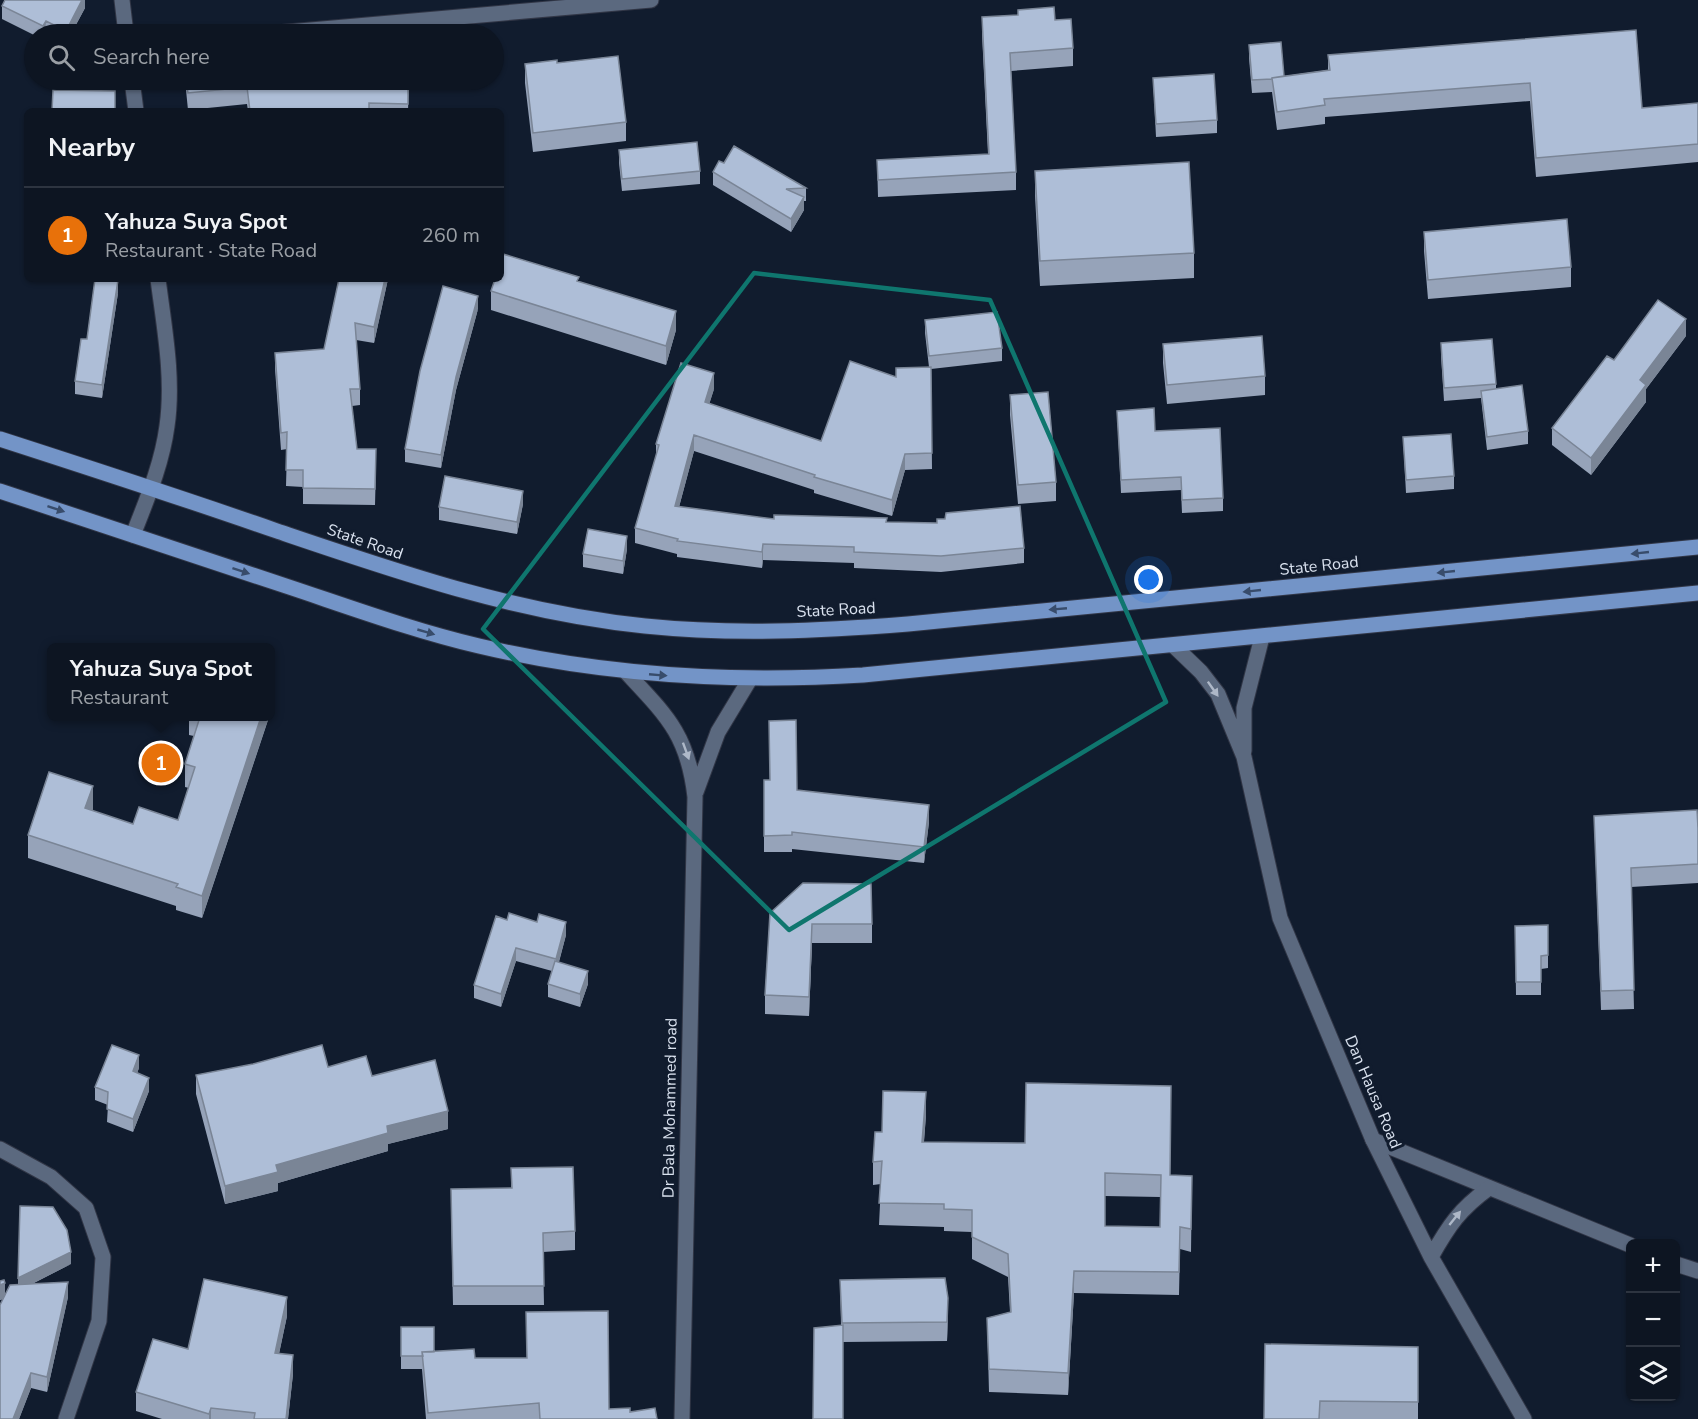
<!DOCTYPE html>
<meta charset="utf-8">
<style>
body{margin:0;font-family:"Nunito Sans",sans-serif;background:#1b222f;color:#f1f3f6}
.controls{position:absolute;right:18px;bottom:18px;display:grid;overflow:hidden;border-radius:9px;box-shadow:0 2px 4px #0004}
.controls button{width:54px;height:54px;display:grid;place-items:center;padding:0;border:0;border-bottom:2px solid #2d3440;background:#0d1522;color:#f1f3f6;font:30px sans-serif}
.you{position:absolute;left:1149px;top:580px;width:21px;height:21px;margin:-15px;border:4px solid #fff;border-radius:50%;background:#1a73e8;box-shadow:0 0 0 9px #1a73e833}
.badge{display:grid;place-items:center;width:39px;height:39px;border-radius:50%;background:#db2777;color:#fff;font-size:20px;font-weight:700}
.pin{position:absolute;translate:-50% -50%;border:3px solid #fff;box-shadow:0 2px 6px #0006}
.popup{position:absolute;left:47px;top:643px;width:228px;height:78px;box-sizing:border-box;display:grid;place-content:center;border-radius:9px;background:#0d1522;filter:drop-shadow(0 2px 4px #0005);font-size:20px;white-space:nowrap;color:#9a9fa5}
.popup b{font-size:22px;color:#f1f3f6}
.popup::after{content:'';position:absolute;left:50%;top:100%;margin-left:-12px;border:12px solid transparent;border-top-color:#0d1522}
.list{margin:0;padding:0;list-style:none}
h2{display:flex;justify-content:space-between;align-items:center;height:78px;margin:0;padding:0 24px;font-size:26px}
h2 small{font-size:20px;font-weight:400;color:#9a9fa5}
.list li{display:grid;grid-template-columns:39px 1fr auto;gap:18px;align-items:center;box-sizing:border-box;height:96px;padding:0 24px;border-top:2px solid #2d3440}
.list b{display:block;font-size:22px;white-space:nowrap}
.list p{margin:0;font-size:20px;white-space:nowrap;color:#9a9fa5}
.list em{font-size:20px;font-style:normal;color:#9a9fa5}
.icon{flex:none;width:33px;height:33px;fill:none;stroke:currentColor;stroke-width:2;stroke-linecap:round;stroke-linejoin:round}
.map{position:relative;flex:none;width:1698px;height:1419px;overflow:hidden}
.search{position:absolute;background:#0d1522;box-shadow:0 2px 4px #0004;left:24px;top:24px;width:480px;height:66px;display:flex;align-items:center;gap:15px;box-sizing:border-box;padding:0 21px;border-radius:33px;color:#9a9fa5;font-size:22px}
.panel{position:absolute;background:#0d1522;box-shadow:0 2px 4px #0004;left:24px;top:108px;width:480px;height:174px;border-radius:9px}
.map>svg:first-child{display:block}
</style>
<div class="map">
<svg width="1698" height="1419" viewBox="0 0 1698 1419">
<rect width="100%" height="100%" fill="#111c2e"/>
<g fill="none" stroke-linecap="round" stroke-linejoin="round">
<defs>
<path id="minor" d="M 265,34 L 651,0
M 626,672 C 667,716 688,735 695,797 L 682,1419
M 696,792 L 718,732 L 750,679
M 1373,1140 L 1630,1245
M 0,1149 L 51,1177 L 86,1208 L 103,1257 L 99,1321 L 66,1419
M 1676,1264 L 1698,1271"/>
<path id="tertiary" d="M 122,0 L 126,34
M 132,80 L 136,111
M 133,535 C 147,499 162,464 167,426 C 174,378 164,326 158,279
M 1174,646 L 1201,672 L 1218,694 L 1244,757 L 1280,918 L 1373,1140 L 1431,1257 L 1524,1419
M 1244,751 L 1244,708 L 1262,637
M 1431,1257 C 1449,1225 1460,1209 1489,1188"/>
<path id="primary" d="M 0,439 C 93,469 185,499 277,531 C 398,572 516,613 645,626 C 733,635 820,631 908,624 L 1698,547
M 0,491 C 96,523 192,555 289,587 C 352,608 415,631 479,646 C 606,676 733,683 863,675 L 1698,593"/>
</defs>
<use href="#minor" stroke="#313646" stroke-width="17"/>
<use href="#tertiary" stroke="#313646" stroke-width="17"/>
<use href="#primary" stroke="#313646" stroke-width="17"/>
<use href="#minor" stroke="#5b697f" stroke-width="15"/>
<use href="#tertiary" stroke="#5b697f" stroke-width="15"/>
<use href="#primary" stroke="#7394c7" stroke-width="15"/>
</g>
<path fill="#96a3b9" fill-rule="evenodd" d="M 85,0 L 85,8 L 71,34 L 34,35 L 2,19 L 2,6 Z
M 982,17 L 1055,20 L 1073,48 L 1073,66 L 1011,71 L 1016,172 L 1016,190 L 878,197 L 877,160 L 988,154 L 982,34 Z
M 1636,30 L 1642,108 L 1698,103 L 1698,162 L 1536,177 L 1530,101 L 1325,117 L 1325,124 L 1277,130 L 1272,92 L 1252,93 L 1249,58 L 1249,45 L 1284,76 L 1328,70 L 1328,55 Z
M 557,63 L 626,122 L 626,141 L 533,152 L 525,83 L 525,64 Z
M 1153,78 L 1217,120 L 1217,133 L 1156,137 Z
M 185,80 L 409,80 L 408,111 L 248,111 L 247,104 L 188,110 Z
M 619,150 L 700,171 L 700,184 L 622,191 L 619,163 Z
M 724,163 L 806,188 L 806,201 L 804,201 L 804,210 L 791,232 L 713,185 L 713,172 Z
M 1035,171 L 1194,253 L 1194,278 L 1040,286 L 1035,196 Z
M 1424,232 L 1571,267 L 1571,287 L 1428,299 L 1424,251 Z
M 339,279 L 388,279 L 374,343 L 356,340 L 360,389 L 360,405 L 352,406 L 357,449 L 376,466 L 375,505 L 303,504 L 303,487 L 286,486 L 287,449 L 281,450 L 275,369 L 275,353 L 324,349 Z
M 491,291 L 676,330 L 666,365 L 491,310 Z
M 118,293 L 102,398 L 75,394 L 75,381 L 87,339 Z
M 478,309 L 456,390 L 441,468 L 405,462 L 405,449 Z
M 925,320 L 1002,348 L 1002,361 L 931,369 L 932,469 L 905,470 L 892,516 L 814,493 L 814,490 L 694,451 L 679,507 L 774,519 L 887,522 L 1024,548 L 1024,563 L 941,572 L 854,568 L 854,563 L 763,560 L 762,568 L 677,557 L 677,554 L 635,543 L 635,528 L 656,456 L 656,444 L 714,389 L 709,404 L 821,441 L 896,377 L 929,367 L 925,333 Z
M 1686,336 L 1646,389 L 1646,402 L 1591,475 L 1552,445 L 1552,428 L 1614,360 Z
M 1441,343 L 1496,384 L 1496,388 L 1528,431 L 1528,444 L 1487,450 L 1481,398 L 1444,401 L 1441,356 Z
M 1163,344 L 1265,376 L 1265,395 L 1167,404 L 1163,363 Z
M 1010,395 L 1056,482 L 1056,501 L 1018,504 L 1010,415 Z
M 1117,411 L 1155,431 L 1223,498 L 1223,511 L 1182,513 L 1181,490 L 1121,493 Z
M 1403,437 L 1454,476 L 1454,489 L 1406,493 Z
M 523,504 L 517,534 L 439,520 L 439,507 Z
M 627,549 L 623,574 L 583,567 L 583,554 Z
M 189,717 L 269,717 L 202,918 L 176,910 L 176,906 L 28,858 L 28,835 L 93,809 L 92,811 L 133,824 L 178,820 L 189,788 L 185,787 L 185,764 L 194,736 L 189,735 Z
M 764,780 L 797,790 L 929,822 L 924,863 L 792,849 L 792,852 L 764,852 Z
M 1594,816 L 1698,828 L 1698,883 L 1631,887 L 1634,1009 L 1601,1010 Z
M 770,913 L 872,924 L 872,943 L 812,943 L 809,1016 L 765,1014 L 765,995 Z
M 507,920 L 566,935 L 559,962 L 588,984 L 580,1007 L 548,997 L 548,984 L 552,971 L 516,961 L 501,1007 L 474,998 L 474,985 Z
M 1548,925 L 1548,968 L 1541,969 L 1541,995 L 1516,995 L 1515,926 Z
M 328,1067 L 372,1076 L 448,1129 L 388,1144 L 388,1151 L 278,1183 L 278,1191 L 225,1204 L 196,1094 L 196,1075 Z
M 139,1068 L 137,1073 L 149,1091 L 133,1132 L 107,1122 L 108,1105 L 95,1100 L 95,1087 Z
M 926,1115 L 924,1142 L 1170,1175 L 1192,1176 L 1191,1252 L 1180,1249 L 1179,1295 L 1074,1293 L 1068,1395 L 989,1392 L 987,1318 L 1010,1312 L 1008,1277 L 972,1259 L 972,1232 L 944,1231 L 944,1227 L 879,1225 L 881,1184 L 873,1185 L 873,1162 L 882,1132 ZM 1105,1196 L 1160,1197 L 1160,1227 L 1105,1226 Z
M 511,1168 L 575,1231 L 575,1250 L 543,1252 L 544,1305 L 453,1305 L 451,1209 L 511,1188 Z
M 71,1264 L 32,1284 L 68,1297 L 47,1392 L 31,1388 L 19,1419 L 0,1419 L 3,1299 L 0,1300 L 0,1281 L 5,1295 L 18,1285 Z
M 840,1280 L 948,1317 L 947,1341 L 843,1342 L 841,1325 Z
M 287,1316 L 279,1354 L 293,1374 L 288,1419 L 162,1419 L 136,1411 L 136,1392 L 188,1349 Z
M 401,1327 L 434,1352 L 475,1358 L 609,1409 L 630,1412 L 657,1419 L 426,1419 L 422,1369 L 401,1369 Z
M 1418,1347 L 1418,1419 L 1264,1419 Z"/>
<path fill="#7a8596" d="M 82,0 L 85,0 L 85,8 L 71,34 L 66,34 L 66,31 Z
M 46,21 L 45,34 L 43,34 L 43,26 Z
M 804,197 L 804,210 L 791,232 L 791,219 Z
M 385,279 L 388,279 L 374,343 L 374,327 Z
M 118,280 L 118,293 L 102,398 L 102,385 Z
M 478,296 L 478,309 L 456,390 L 441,468 L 441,455 L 456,377 Z
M 676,311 L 676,330 L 666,365 L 666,346 Z
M 1686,319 L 1686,336 L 1646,389 L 1646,402 L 1591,475 L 1591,458 L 1640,380 Z
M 714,373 L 714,389 L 705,418 L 705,402 Z
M 694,435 L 694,451 L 675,522 L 675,506 Z
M 905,454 L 905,470 L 892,516 L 892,500 Z
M 523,491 L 523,504 L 517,534 L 517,522 Z
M 627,536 L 627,549 L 623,574 L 623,561 Z
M 763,544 L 763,560 L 762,568 L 762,552 Z
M 273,681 L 273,703 L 270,711 L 270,688 Z
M 261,717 L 269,717 L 202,918 L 202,896 Z
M 93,786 L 93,809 L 85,831 L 85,808 Z
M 929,805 L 929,822 L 924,863 L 924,847 Z
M 566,922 L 566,935 L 556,972 L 556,959 Z
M 812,924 L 812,943 L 809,1016 L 809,997 Z
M 516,948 L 516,961 L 501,1007 L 501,994 Z
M 588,971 L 588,984 L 580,1007 L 580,994 Z
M 139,1055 L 139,1068 L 133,1084 L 133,1071 Z
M 149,1078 L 149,1091 L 133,1132 L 133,1119 Z
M 926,1092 L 926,1115 L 922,1164 L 922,1142 Z
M 448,1111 L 448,1129 L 388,1144 L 388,1151 L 278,1183 L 278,1191 L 225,1204 L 225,1186 L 276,1165 L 387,1126 Z
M 71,1252 L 71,1264 L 18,1291 L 18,1278 Z
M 1074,1271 L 1074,1293 L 1068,1395 L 1068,1373 Z
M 68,1282 L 68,1297 L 47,1392 L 47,1377 Z
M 5,1283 L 5,1298 L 0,1300 L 0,1285 Z
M 287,1297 L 287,1316 L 275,1372 L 275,1353 Z
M 948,1298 L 948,1317 L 947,1341 L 947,1322 Z
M 293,1355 L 293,1374 L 288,1419 L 286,1419 Z
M 31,1373 L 31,1388 L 19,1419 L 13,1419 Z
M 211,1408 L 211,1419 L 209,1419 L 209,1414 Z"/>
<path fill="#aebed7" stroke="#7a8596" stroke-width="1.5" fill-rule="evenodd" d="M 5,0 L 82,0 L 66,31 L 46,21 L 43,26 L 2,6 Z
M 1054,7 L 1055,20 L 1071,19 L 1073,48 L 1010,53 L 1016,172 L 878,180 L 877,160 L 989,154 L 982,17 L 1018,15 L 1018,10 Z
M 1636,30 L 1642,108 L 1698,103 L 1698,144 L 1536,158 L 1530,83 L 1324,99 L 1325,105 L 1277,112 L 1272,78 L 1330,70 L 1328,55 Z
M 1281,42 L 1284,76 L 1272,78 L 1272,79 L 1252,80 L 1249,45 Z
M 618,56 L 626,122 L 533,133 L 525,64 L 557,60 L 557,63 Z
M 1214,74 L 1217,120 L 1156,124 L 1153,78 Z
M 186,80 L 408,80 L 408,104 L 369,103 L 369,111 L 250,111 L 247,87 L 188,93 Z
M 53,90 L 115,91 L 115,111 L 52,111 Z
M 697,142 L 700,171 L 622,179 L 619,150 Z
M 734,146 L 806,188 L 786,189 L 804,197 L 791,219 L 713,172 L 719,161 L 724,163 Z
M 1189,162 L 1194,253 L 1040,261 L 1035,171 Z
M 1567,219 L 1571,267 L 1428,280 L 1424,232 Z
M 503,254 L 579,277 L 577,281 L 676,311 L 666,346 L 491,291 L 495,279 L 501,279 L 501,260 Z
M 95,279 L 118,280 L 102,385 L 75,381 L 81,339 L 87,339 Z
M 339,279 L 385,279 L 374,327 L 355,323 L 360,389 L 350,389 L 357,449 L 376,449 L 375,489 L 303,488 L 303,470 L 286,470 L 287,432 L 281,433 L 275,353 L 324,349 Z
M 443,286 L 478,296 L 456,377 L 441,455 L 405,449 L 420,371 Z
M 1658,300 L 1686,319 L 1640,380 L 1646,385 L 1591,458 L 1552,428 L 1607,356 L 1614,360 Z
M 997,312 L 1002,348 L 929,356 L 925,320 Z
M 1262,336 L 1265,376 L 1167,385 L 1163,344 Z
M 1492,339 L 1496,384 L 1444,388 L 1441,343 Z
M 850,361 L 896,377 L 896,368 L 931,367 L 932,453 L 905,454 L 892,500 L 814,477 L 815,475 L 694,435 L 675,506 L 774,519 L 774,515 L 887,518 L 886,522 L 937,523 L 937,519 L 945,519 L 946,513 L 1020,506 L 1024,548 L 941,556 L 854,552 L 854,547 L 763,544 L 762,552 L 677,541 L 678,539 L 635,528 L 659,445 L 656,444 L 681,363 L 714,373 L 705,402 L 821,441 Z
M 1522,385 L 1528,431 L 1487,437 L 1481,391 Z
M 1048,392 L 1056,482 L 1018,485 L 1010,395 Z
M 1154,408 L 1155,431 L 1220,428 L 1223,498 L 1182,500 L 1181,477 L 1121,480 L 1117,411 Z
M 1451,434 L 1454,476 L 1406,480 L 1403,437 Z
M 445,476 L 523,491 L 517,522 L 439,507 Z
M 588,529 L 627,536 L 623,561 L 583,554 Z
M 200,717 L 261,717 L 202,896 L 176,887 L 178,884 L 28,835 L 49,772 L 93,786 L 85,808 L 133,824 L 139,807 L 178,820 L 195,767 L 185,764 Z
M 796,720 L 797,790 L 929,805 L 924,847 L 792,832 L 792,835 L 764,836 L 764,780 L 770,780 L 769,721 Z
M 1697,810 L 1698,828 L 1698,864 L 1631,868 L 1634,990 L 1601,991 L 1594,816 Z
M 803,883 L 871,884 L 872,924 L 812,924 L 809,997 L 765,995 L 770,913 Z
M 509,913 L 537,922 L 539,914 L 566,922 L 556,959 L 516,948 L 501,994 L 474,985 L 496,916 L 507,920 Z
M 1548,925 L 1548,955 L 1541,956 L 1541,982 L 1516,982 L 1515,926 Z
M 555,961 L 588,971 L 580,994 L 548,984 Z
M 112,1045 L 139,1055 L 133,1071 L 149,1078 L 133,1119 L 107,1109 L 108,1092 L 95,1087 Z
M 322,1045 L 328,1067 L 366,1056 L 372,1076 L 435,1060 L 448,1111 L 387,1126 L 388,1133 L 276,1165 L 278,1172 L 225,1186 L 196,1075 L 253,1064 Z
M 1026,1083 L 1171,1086 L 1170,1175 L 1192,1176 L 1191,1229 L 1180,1227 L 1179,1272 L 1074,1271 L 1068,1373 L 989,1369 L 987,1318 L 1011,1312 L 1008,1254 L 972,1237 L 972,1210 L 944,1209 L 944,1204 L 879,1203 L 882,1161 L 873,1162 L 875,1132 L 882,1132 L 883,1091 L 926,1092 L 922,1142 L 1025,1143 ZM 1105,1173 L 1161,1175 L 1160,1227 L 1105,1226 Z
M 573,1167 L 575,1231 L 543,1233 L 544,1286 L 453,1286 L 451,1189 L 512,1188 L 511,1168 Z
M 20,1206 L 53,1207 L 67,1230 L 71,1252 L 18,1278 Z
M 945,1278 L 948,1298 L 947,1322 L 842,1323 L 840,1280 Z
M 204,1279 L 287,1297 L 275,1353 L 293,1355 L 286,1419 L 254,1419 L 255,1413 L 211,1408 L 209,1414 L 136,1392 L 153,1339 L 188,1349 Z
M 4,1280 L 5,1283 L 0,1285 L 0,1281 Z
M 68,1282 L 47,1377 L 31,1373 L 13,1419 L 0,1419 L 0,1305 L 10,1285 Z
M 608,1311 L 609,1409 L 630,1408 L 630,1412 L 655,1408 L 657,1419 L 540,1419 L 539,1403 L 428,1413 L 422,1352 L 474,1349 L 475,1358 L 527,1358 L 526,1312 Z
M 843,1325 L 843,1419 L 813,1419 L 814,1328 Z
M 401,1327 L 434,1327 L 434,1352 L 422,1352 L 423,1356 L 401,1356 Z
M 1265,1344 L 1418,1347 L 1418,1402 L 1320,1401 L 1319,1419 L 1264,1419 Z"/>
<defs><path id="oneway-solid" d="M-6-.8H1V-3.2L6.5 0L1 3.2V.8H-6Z" transform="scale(1.5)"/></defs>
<g fill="#384c6b">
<use href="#oneway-solid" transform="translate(56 509) rotate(18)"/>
<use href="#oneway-solid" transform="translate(1640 553) rotate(174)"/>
<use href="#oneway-solid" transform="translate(241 571) rotate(18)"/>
<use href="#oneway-solid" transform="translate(1446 572) rotate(174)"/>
<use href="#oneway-solid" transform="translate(1252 591) rotate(174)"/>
<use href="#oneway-solid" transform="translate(1058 609) rotate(175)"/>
<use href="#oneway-solid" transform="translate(426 632) rotate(16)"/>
<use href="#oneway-solid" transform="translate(658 675) rotate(5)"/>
</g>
<g fill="#aeb8c8">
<use href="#oneway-solid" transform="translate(1213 689) rotate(55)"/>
<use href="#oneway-solid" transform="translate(686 751) rotate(70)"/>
<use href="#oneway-solid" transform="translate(1455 1218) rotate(-51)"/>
</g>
<path fill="none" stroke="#0f766e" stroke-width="4.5" stroke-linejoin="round" d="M 754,273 L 990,300 L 1166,702 L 789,930 L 483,629 Z"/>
<g text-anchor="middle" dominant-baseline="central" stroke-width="6" stroke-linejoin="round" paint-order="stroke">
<g font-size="16" fill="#dae2ef" stroke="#111c2e">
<text transform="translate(365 542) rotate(19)">State Road</text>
<text transform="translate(1319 566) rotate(-6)">State Road</text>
<text transform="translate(836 610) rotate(-3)">State Road</text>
<text transform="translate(1373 1092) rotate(67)">Dan Hausa Road</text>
<text transform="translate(670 1108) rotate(-89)">Dr Bala Mohammed road</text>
</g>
</g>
</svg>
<div class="controls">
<button>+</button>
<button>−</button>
<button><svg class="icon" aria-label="layers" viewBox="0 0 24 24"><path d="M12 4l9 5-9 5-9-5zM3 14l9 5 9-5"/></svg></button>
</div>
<div class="you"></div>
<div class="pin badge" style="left:161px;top:763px;background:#e8710a">1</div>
<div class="popup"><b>Yahuza Suya Spot</b>Restaurant</div>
<div class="search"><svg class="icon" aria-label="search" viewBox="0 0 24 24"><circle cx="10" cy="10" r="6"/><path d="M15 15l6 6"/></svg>Search here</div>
<section class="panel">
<h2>Nearby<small></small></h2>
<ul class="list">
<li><span class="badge" style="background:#e8710a">1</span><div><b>Yahuza Suya Spot</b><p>Restaurant · State Road</p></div><em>260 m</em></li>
</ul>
</section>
</div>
